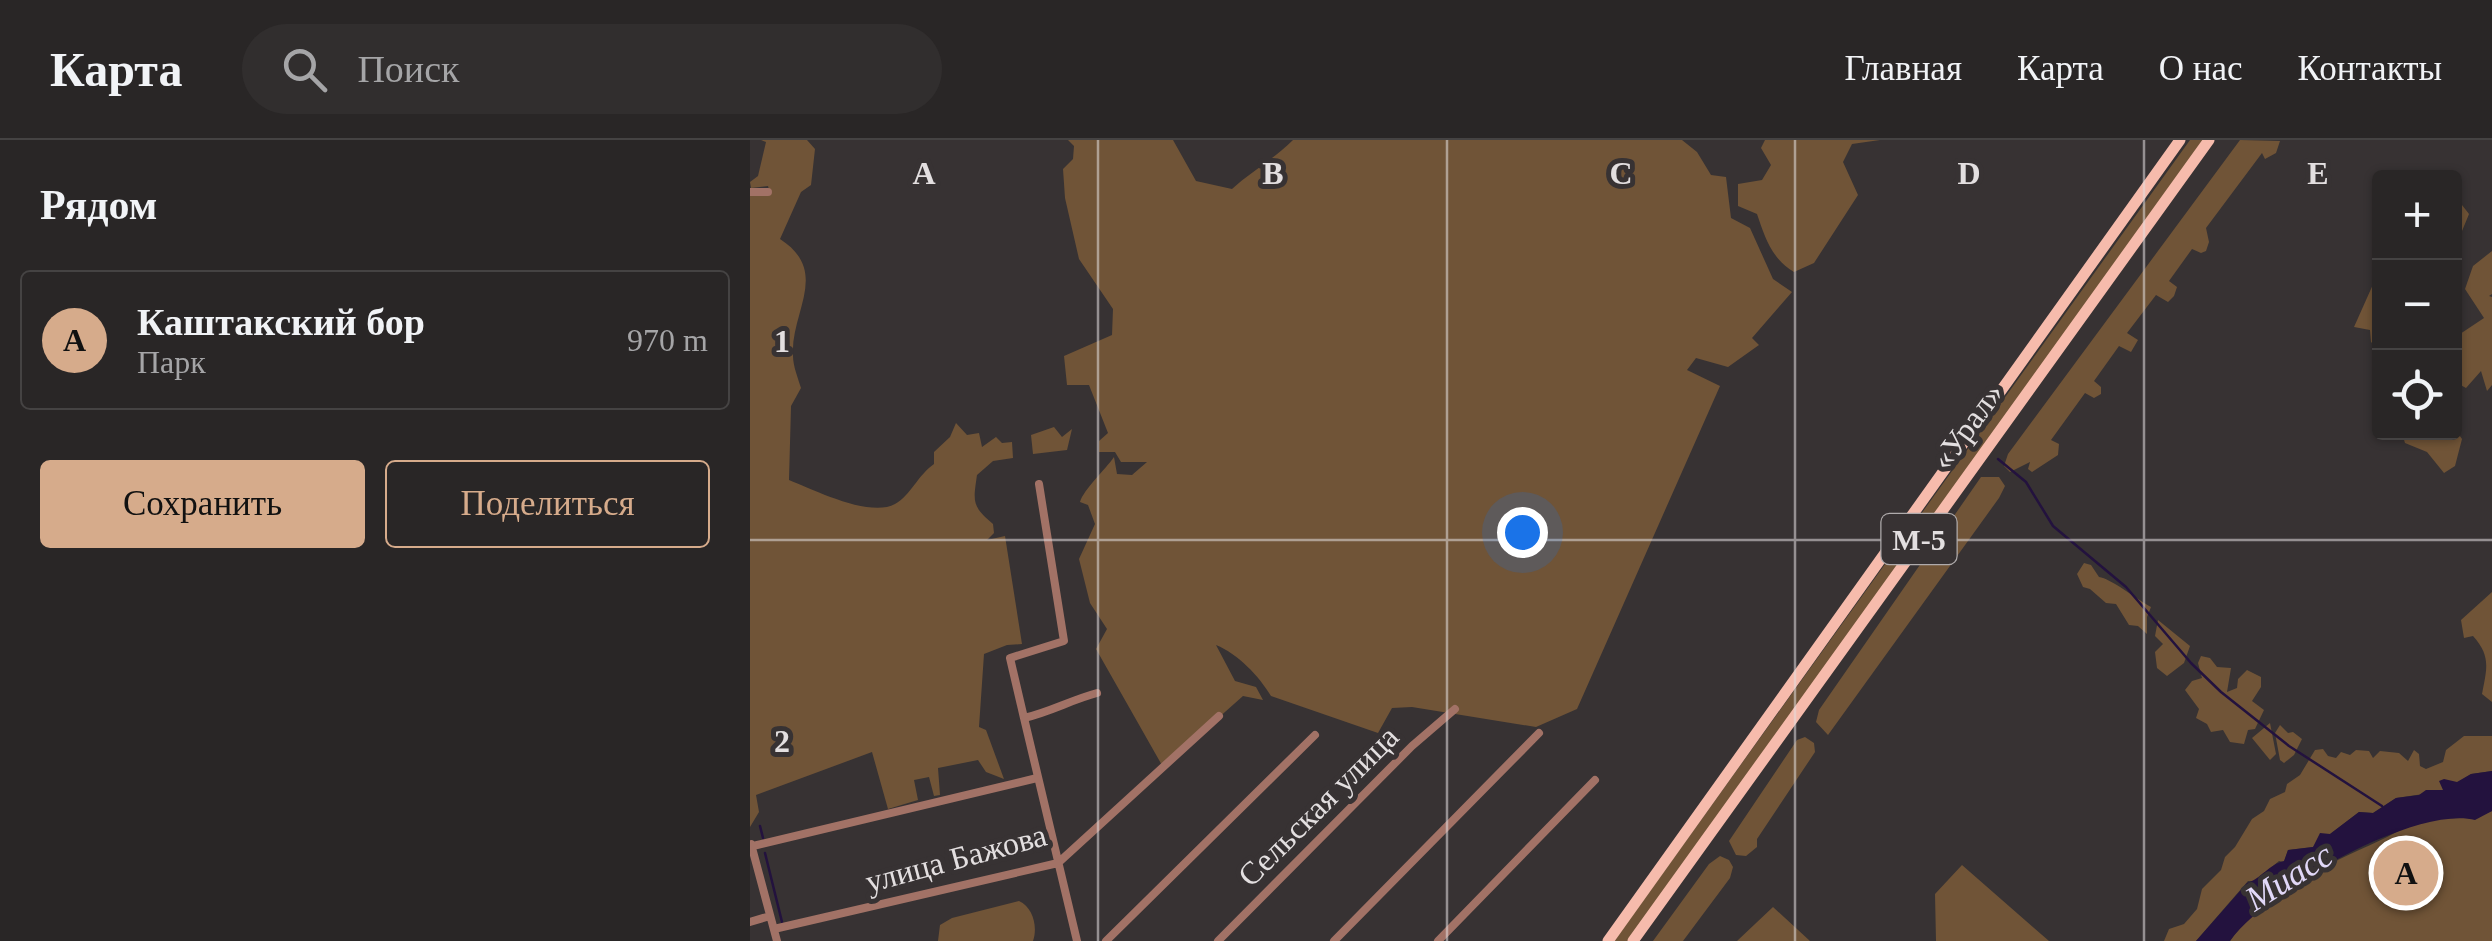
<!DOCTYPE html>
<html lang="ru">
<meta charset="utf-8">
<style>
body{margin:0;font-family:"Times New Roman",serif;background:#312e2e;color:#f1f3f6}
.controls{position:absolute;right:30px;top:30px;display:grid;overflow:hidden;border-radius:10px;box-shadow:0 2px 8px #0004}
.controls button{width:90px;height:90px;display:grid;place-items:center;padding:0;border:0;border-bottom:2px solid #454343;background:#292626;color:#f1f3f6;font:50px sans-serif}
.you{position:absolute;left:772px;top:392px;width:35px;height:35px;margin:-25px;border:8px solid #fff;border-radius:50%;background:#1a73e8;box-shadow:0 0 0 15px #1a73e833}
.badge{display:grid;place-items:center;width:65px;height:65px;border-radius:50%;background:#d6ab8b;color:#111;font-size:32px;font-weight:700}
.pin{position:absolute;translate:-50% -50%;border:5px solid #fff;box-shadow:0 2px 10px #0006}
.list{margin:0;padding:0;list-style:none}
h2{display:flex;justify-content:space-between;align-items:center;height:130px;margin:0;padding:0 40px;font-size:42px}
h2 small{font-size:32px;font-weight:400;color:#a5a5a7}
.list li{display:grid;grid-template-columns:65px 1fr auto;gap:30px;align-items:center;box-sizing:border-box;height:140px;margin:0 20px 20px;padding:0 20px;border:2px solid #454343;border-radius:10px}
.list b{display:block;font-size:38px;white-space:nowrap}
.list p{margin:0;font-size:32px;white-space:nowrap;color:#a5a5a7}
.list em{font-size:32px;font-style:normal;color:#a5a5a7}
.actions{display:flex;gap:20px;padding:30px 40px}
.actions a{flex:1;padding:22px 0;border:2px solid #d6ab8b;border-radius:10px;text-align:center;font-size:35px;color:#d6ab8b}
.actions .main{background:#d6ab8b;color:#111}
.icon{flex:none;width:55px;height:55px;fill:none;stroke:currentColor;stroke-width:2;stroke-linecap:round;stroke-linejoin:round}
.map{position:relative;flex:none;width:1742px;height:801px;overflow:hidden}
header{display:flex;align-items:center;gap:60px;box-sizing:border-box;height:140px;padding:0 50px;background:#292626;border-bottom:2px solid #454343}
header strong{font-size:48px}
nav{display:flex;gap:55px;margin-inline-start:auto;font-size:35px}
.search{width:700px;height:90px;background:#312e2e;display:flex;align-items:center;gap:25px;box-sizing:border-box;padding:0 35px;border-radius:55px;color:#a5a5a7;font-size:38px}
main{display:flex}
aside{flex:1;background:#292626}
.map>svg:first-child{display:block}
</style>
<header>
<strong>Карта</strong>
<div class="search"><svg class="icon" aria-label="search" viewBox="0 0 24 24"><circle cx="10" cy="10" r="6"/><path d="M15 15l6 6"/></svg>Поиск</div>
<nav><a>Главная</a><a>Карта</a><a>О нас</a><a>Контакты</a></nav>
</header>
<main>
<aside>
<h2>Рядом<small></small></h2>
<ul class="list">
<li><span class="badge">A</span><div><b>Каштакский бор</b><p>Парк</p></div><em>970 m</em></li>
</ul>
<div class="actions"><a class="main">Сохранить</a><a>Поделиться</a></div>
</aside>
<div class="map">
<svg width="1742" height="801" viewBox="0 0 1742 801">
<rect width="100%" height="100%" fill="#373233"/>
<path fill="#705437" d="M 11,0 L 57,0 L 65,9 L 61,45 L 51,52 L 30,99 C 81,132 40,172 43,216 C 43,226 48,238 51,248 L 41,266 L 39,340 C 64,350 120,378 145,364 C 161,355 168,335 184,324 L 184,312 L 200,297 L 206,283 L 217,295 L 229,293 L 232,307 L 246,297 L 252,303 L 262,302 L 263,318 L 243,321 L 227,335 C 223,363 222,366 243,384 L 244,393 L 237,400 L 255,396 L 272,504 L 257,505 L 234,514 L 229,587 L 236,590 L 254,639 L 236,632 L 228,620 L 188,628 L 190,655 L 184,656 L 179,637 L 164,640 L 168,660 L 138,669 L 122,612 L 6,655 L 9,672 L 0,687 L 0,56 L 20,53 L 18,46 L 1,48 L 0,42 L 8,36 L 16,2 Z
M 318,0 L 423,0 L 446,41 L 482,49 C 502,31 524,19 543,0 L 932,0 L 947,12 L 961,35 L 976,37 L 981,78 L 1000,88 L 1023,139 L 1042,152 L 1002,198 L 1009,205 L 978,227 L 946,218 L 937,230 L 970,246 L 827,569 L 786,587 L 662,567 L 642,568 L 628,593 L 521,556 C 509,536 488,514 466,505 L 485,541 L 506,547 L 513,560 L 493,556 L 413,627 L 346,509 L 357,489 L 340,463 L 329,419 L 345,384 L 338,365 L 330,362 C 334,349 355,330 364,317 L 367,334 L 382,335 L 397,322 L 371,322 L 365,312 L 349,312 L 349,301 L 358,293 L 339,245 L 317,245 L 314,216 L 362,195 L 363,169 L 329,119 L 315,58 L 313,29 L 323,19 L 324,6 Z
M 1015,0 L 1130,0 L 1102,4 L 1093,22 L 1108,55 L 1064,123 L 1044,132 C 1022,119 1015,98 1007,74 L 988,66 L 988,44 L 1012,40 L 1021,25 L 1011,8 Z
M 1440,0 L 1453,0 L 878,801 L 864,801 Z
M 1490,0 L 1530,1 L 1526,13 L 1515,19 L 1512,13 L 1456,88 L 1459,102 L 1456,111 L 1451,113 L 1442,109 L 1419,141 L 1427,147 L 1424,156 L 1418,162 L 1406,155 L 1377,193 L 1388,200 L 1381,212 L 1369,206 L 1344,241 L 1351,247 L 1351,254 L 1344,258 L 1335,253 L 1301,300 L 1309,304 L 1308,315 L 1282,332 L 1278,329 L 1280,322 L 1260,332 L 1254,326 L 1258,314 Z
M 1705,56 L 1719,74 L 1705,108 Z
M 1742,111 L 1742,154 L 1739,156 L 1742,157 L 1742,245 L 1737,251 L 1731,231 L 1716,248 L 1705,242 L 1704,198 L 1734,178 L 1715,149 L 1723,126 Z
M 1629,131 L 1630,209 L 1629,209 L 1621,202 L 1620,190 L 1604,187 Z
M 304,287 L 312,297 L 322,289 L 317,310 L 283,314 L 281,295 Z
M 1705,289 L 1712,299 L 1705,326 L 1694,333 L 1677,312 L 1655,303 L 1652,293 L 1704,292 Z
M 1231,337 L 1249,337 L 1255,346 L 1249,358 L 1078,595 L 1066,582 L 1069,570 Z
M 1334,423 L 1341,425 L 1349,437 C 1360,438 1388,460 1401,467 L 1397,477 L 1397,494 L 1388,486 L 1379,485 L 1366,464 L 1356,463 L 1340,449 L 1333,447 L 1327,434 Z
M 1742,452 L 1742,562 L 1732,554 C 1737,528 1741,516 1723,496 L 1714,498 L 1711,480 Z
M 1408,480 L 1440,506 L 1434,523 L 1417,536 L 1407,528 L 1405,512 L 1413,504 L 1405,496 Z
M 1451,516 L 1460,518 L 1467,527 L 1481,528 L 1477,552 L 1487,548 L 1488,539 L 1497,530 L 1511,537 L 1511,547 L 1502,561 L 1514,570 L 1505,589 L 1498,590 L 1494,604 L 1480,602 L 1473,590 L 1461,592 L 1457,584 L 1446,578 L 1449,569 L 1435,550 L 1442,541 L 1452,538 L 1448,523 Z
M 1520,583 L 1526,614 L 1520,620 L 1502,598 Z
M 1530,585 L 1538,593 L 1543,592 L 1552,599 L 1544,615 L 1534,623 L 1530,620 L 1525,593 Z
M 1714,596 L 1742,596 L 1742,631 L 1721,634 L 1694,651 L 1646,658 L 1623,673 L 1609,672 L 1563,707 L 1538,710 L 1534,722 L 1529,721 L 1505,741 L 1498,741 L 1446,801 L 1414,801 L 1419,789 L 1434,784 L 1447,769 L 1452,749 L 1471,730 L 1475,717 L 1485,707 L 1502,679 L 1514,671 L 1520,659 L 1535,652 L 1537,644 L 1550,635 L 1565,610 L 1573,609 L 1578,616 L 1586,618 L 1591,612 L 1600,615 L 1606,610 L 1619,611 L 1623,618 L 1630,611 L 1649,613 L 1658,621 L 1664,610 L 1669,614 L 1670,626 L 1676,629 L 1693,622 L 1696,610 Z
M 1055,597 L 1064,603 L 1065,612 L 1007,699 L 1007,707 L 996,716 L 986,715 L 979,701 L 1047,600 Z
M 1742,671 L 1742,801 L 1480,801 C 1516,749 1578,725 1633,699 C 1644,694 1656,686 1668,682 C 1694,675 1719,682 1742,671 Z
M 970,716 L 979,720 L 983,727 L 980,738 L 933,801 L 903,801 L 959,724 Z
M 1212,725 L 1299,801 L 1186,801 L 1185,754 Z
M 269,761 C 283,767 288,787 283,801 L 188,801 L 190,785 L 202,778 Z
M 1023,767 L 1060,801 L 987,801 Z"/>
<path fill="#23123e" d="M 1742,631 L 1742,671 L 1725,680 C 1665,665 1515,751 1480,801 L 1446,801 L 1497,743 C 1511,739 1519,724 1534,721 L 1538,710 L 1563,707 L 1570,693 L 1580,694 L 1609,672 L 1623,673 L 1646,658 L 1669,655 L 1676,650 L 1693,650 L 1689,641 L 1694,639 L 1707,642 L 1721,634 Z"/>
<g fill="none" stroke-linecap="round" stroke-linejoin="round">
<path stroke="#23123e" stroke-width="2.5" d="M 1248,319 L 1276,342 L 1303,386 L 1376,447 L 1441,523 L 1471,552 L 1539,606 L 1632,666
M 10,686 L 13,698
M 15,713 L 32,782"/>
<path stroke="#a27266" stroke-width="8" d="M 0,52 L 18,52
M 274,578 L 260,518 L 314,501 L 289,344
M 1,704 L 27,801
M 3,706 L 287,638
M 0,782 L 20,776
M 24,789 L 308,723 L 469,576
M 327,801 L 274,578 C 300,572 321,560 347,553
M 356,801 L 565,595
M 468,801 L 662,606 L 705,569
M 584,801 L 789,593
M 688,801 L 845,640"/>
<path stroke="#f6bbac" stroke-width="11" d="M 858,801 L 1430,0
M 883,801 L 1459,0"/>
</g>
<path fill="none" stroke="#e3dfe0" stroke-width="2.5" stroke-opacity="0.55" d="M 348,0 L 348,801M 697,0 L 697,801M 1045,0 L 1045,801M 1394,0 L 1394,801M 0,400 L 1742,400"/>
<g text-anchor="middle" dominant-baseline="central" stroke-width="10" stroke-linejoin="round" paint-order="stroke">
<rect fill="#373233" stroke="#afabac" stroke-width="2.5" x="1131.5" y="374" width="75" height="50" rx="8"/>
<g font-size="30" font-weight="bold" fill="#e3dfe0">
<text x="1169" y="399">М-5</text>
</g>
<g font-size="32" fill="#e3dfe0" stroke="#373233">
<text transform="translate(1217 286) rotate(-54)">«Урал»</text>
<text transform="translate(568 666) rotate(-45)">Сельская улица</text>
<text transform="translate(206 718) rotate(-15)">улица Бажова</text>
</g>
<g font-size="35" font-style="italic" fill="#e1d8f8" stroke="#373233">
<text transform="translate(1539 737) rotate(-32)">Миасс</text>
</g>
</g>
<g font-size="32" text-anchor="middle" font-weight="bold" fill="#e3dfe0" stroke="#373233" stroke-width="10" stroke-linejoin="round" paint-order="stroke">
<text x="174" y="44">A</text>
<text x="523" y="44">B</text>
<text x="871" y="44">C</text>
<text x="1219" y="44">D</text>
<text x="1568" y="44">E</text>
<text x="32" y="212">1</text>
<text x="32" y="612">2</text>
</g>
</svg>
<div class="controls">
<button>+</button>
<button>−</button>
<button><svg class="icon" aria-label="locate" viewBox="0 0 24 24"><circle cx="12" cy="12" r="6"/><path d="M12 2v4M12 18v4M2 12h4M18 12h4"/></svg></button>
</div>
<div class="you"></div>
<div class="pin badge" style="left:1656px;top:733px">A</div>
</div>
</main>
